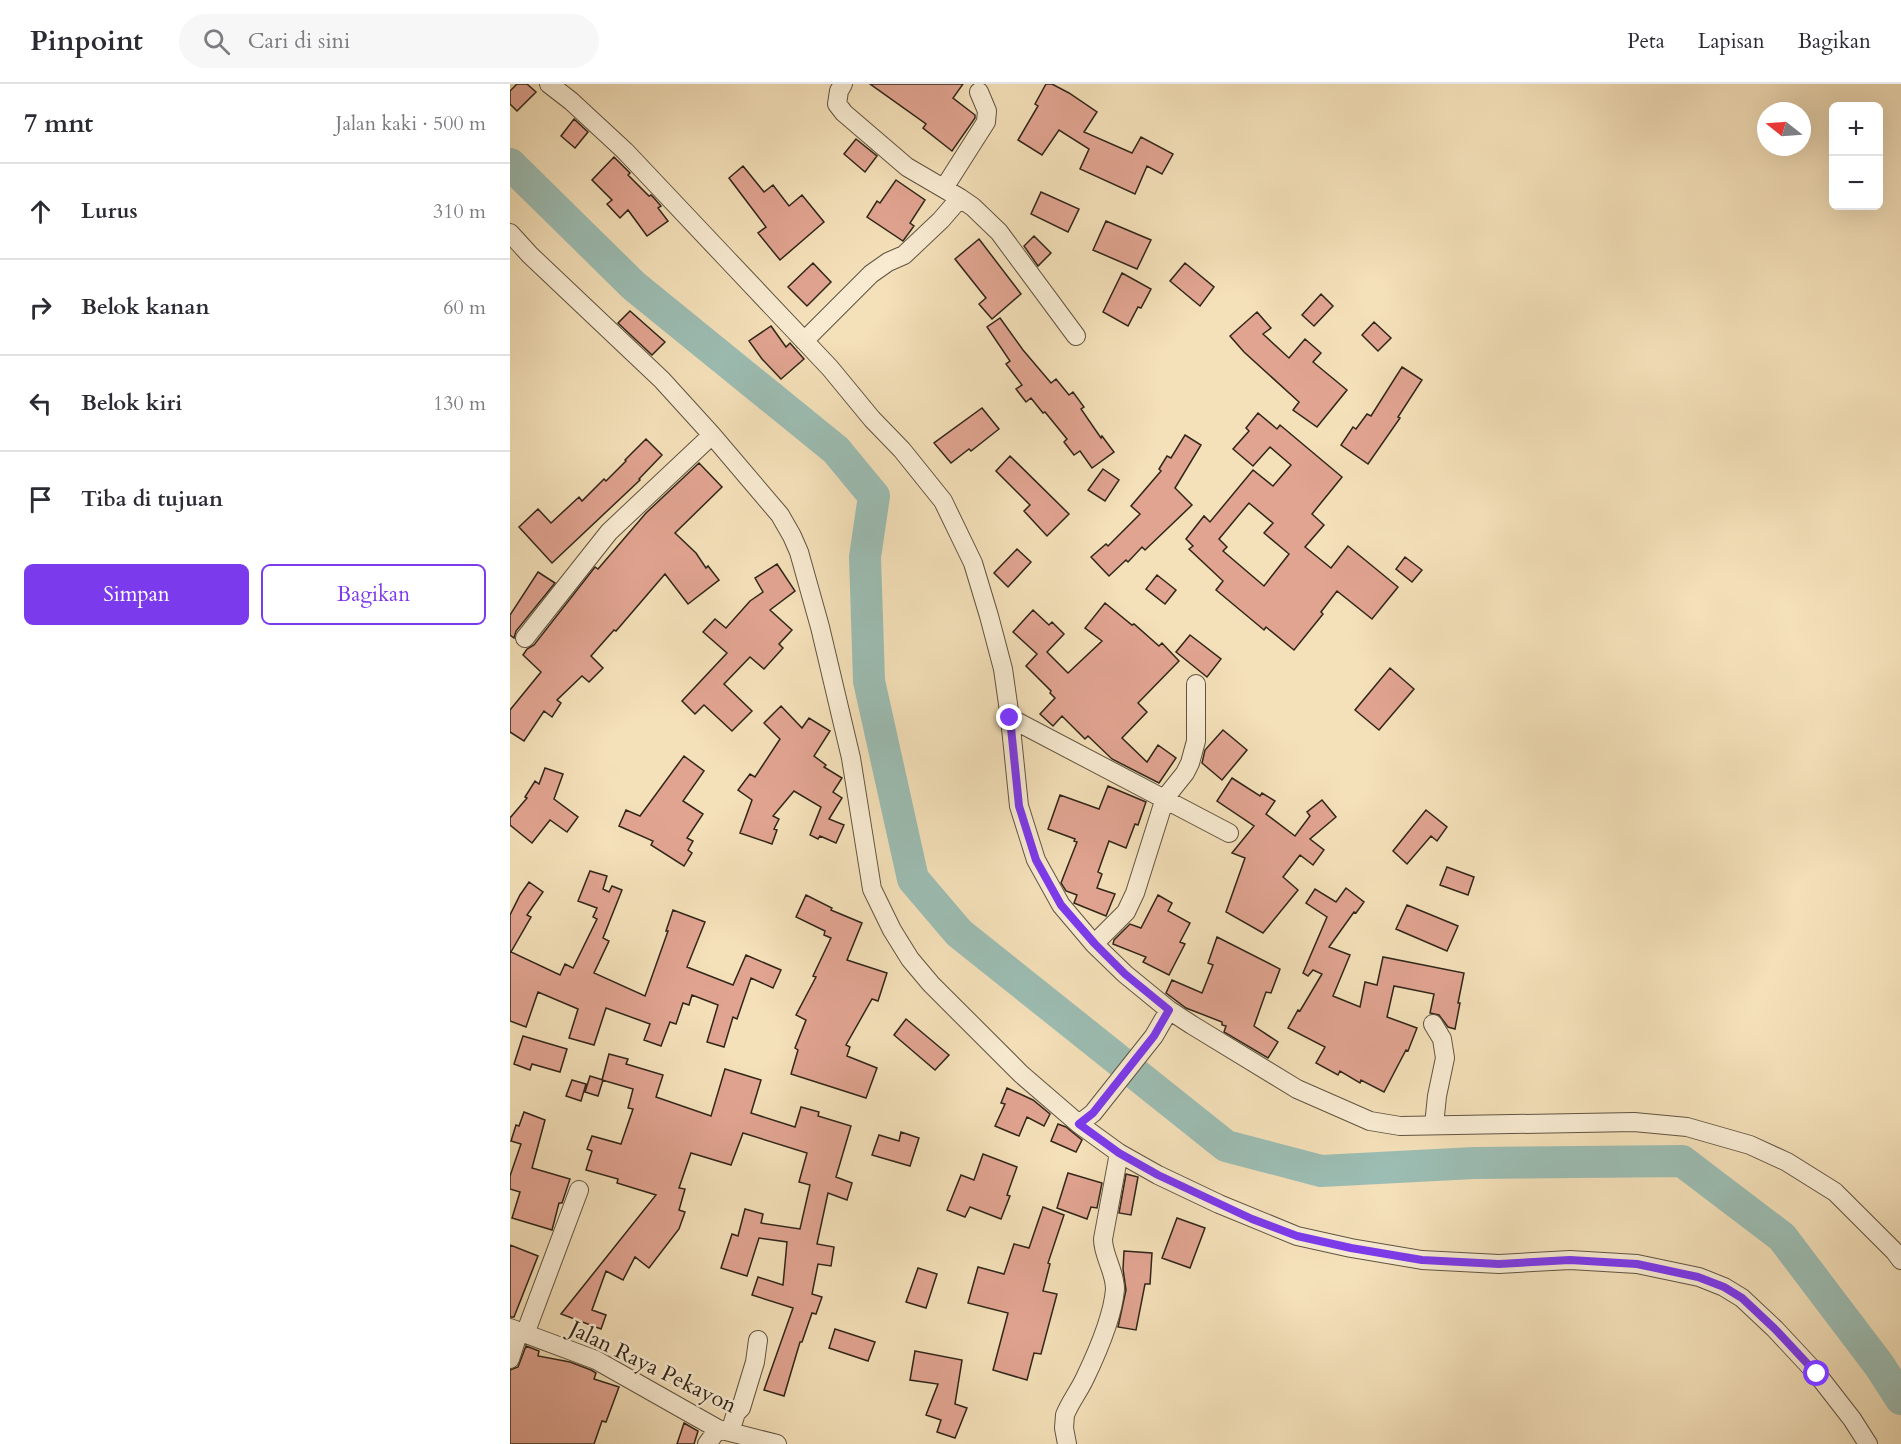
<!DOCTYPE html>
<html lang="id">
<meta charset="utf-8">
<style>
body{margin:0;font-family:Cardo,serif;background:#f7f7f7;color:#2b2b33}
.controls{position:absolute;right:18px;top:18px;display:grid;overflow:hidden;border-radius:9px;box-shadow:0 6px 24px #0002}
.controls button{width:54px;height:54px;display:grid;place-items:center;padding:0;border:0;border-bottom:2px solid #e1e1e2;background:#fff;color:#2b2b33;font:30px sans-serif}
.compass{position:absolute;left:1247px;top:18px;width:54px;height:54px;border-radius:50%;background:#fff;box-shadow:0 6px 24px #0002;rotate:287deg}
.stop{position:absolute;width:18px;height:18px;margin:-14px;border:4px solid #7c3aed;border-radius:50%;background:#fff}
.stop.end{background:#7c3aed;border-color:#fff;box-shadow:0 2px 6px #0008}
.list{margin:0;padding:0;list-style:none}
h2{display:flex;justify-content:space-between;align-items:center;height:78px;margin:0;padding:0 24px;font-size:26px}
h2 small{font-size:20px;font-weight:400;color:#7c7c81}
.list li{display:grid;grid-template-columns:39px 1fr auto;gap:18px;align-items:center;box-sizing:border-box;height:96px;padding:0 24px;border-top:2px solid #e1e1e2}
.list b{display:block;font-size:22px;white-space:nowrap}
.list em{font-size:20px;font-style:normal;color:#7c7c81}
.actions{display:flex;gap:12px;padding:18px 24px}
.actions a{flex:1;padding:14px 0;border:2px solid #7c3aed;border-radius:9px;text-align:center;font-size:21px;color:#7c3aed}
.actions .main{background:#7c3aed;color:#fff}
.icon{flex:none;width:33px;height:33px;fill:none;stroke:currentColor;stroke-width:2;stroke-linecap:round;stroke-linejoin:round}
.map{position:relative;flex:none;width:1391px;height:1360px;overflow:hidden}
header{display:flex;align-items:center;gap:36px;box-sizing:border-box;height:84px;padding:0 30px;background:#fff;border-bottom:2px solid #e1e1e2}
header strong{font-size:28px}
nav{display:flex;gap:33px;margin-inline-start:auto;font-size:21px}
.search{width:420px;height:54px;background:#f7f7f7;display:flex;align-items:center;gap:15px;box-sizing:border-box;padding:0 21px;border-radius:33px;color:#7c7c81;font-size:22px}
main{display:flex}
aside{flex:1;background:#fff}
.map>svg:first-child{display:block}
</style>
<header>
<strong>Pinpoint</strong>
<div class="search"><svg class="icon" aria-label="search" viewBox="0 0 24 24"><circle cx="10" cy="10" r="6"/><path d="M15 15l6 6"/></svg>Cari di sini</div>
<nav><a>Peta</a><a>Lapisan</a><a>Bagikan</a></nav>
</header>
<main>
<aside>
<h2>7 mnt<small>Jalan kaki · 500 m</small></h2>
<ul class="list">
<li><svg class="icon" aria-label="ahead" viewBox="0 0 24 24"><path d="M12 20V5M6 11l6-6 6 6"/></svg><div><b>Lurus</b></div><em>310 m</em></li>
<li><svg class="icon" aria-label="right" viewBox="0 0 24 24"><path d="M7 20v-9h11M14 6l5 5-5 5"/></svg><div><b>Belok kanan</b></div><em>60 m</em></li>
<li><svg class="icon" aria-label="left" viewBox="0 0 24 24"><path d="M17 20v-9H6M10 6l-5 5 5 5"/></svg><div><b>Belok kiri</b></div><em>130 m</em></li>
<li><svg class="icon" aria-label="arrive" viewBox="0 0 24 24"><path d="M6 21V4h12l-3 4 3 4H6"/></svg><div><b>Tiba di tujuan</b></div></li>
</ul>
<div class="actions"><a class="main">Simpan</a><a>Bagikan</a></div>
</aside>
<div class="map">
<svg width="1391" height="1360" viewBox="0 0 1391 1360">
<rect width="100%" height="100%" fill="#f4e0b9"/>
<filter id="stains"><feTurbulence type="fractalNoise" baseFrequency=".00333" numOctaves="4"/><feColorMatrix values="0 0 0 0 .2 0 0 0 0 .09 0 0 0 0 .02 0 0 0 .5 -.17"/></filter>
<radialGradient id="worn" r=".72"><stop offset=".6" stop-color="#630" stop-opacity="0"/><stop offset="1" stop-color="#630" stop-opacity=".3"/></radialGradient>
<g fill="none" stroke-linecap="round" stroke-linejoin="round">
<path stroke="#9cbdb3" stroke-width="32" d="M 0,80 L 124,202 L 326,366 L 364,412 L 355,473 L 359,597 L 403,795 L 449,849 L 716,1062 L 811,1087 L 964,1079 L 1172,1077 L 1272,1153 L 1369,1281 L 1391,1315"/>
</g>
<path fill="#e1a491" stroke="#302619" stroke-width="1.5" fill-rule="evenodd" d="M 7,0 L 17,0 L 26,8 L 7,27 L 0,20 L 0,7 Z
M 360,0 L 453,0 L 443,14 L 465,31 L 465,34 L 442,67 L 413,44 L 416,40 Z
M 536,0 L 542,0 L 559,9 L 587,28 L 574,48 L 622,69 L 631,53 L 663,70 L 652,90 L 637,82 L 625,110 L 570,85 L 579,65 L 549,46 L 532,71 L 508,56 L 528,22 L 525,20 Z
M 64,35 L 78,48 L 65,64 L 51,52 Z
M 346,55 L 367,72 L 355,88 L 334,70 Z
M 104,73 L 120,89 L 118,91 L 139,112 L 141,111 L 144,114 L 151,122 L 148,124 L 158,137 L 137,152 L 118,126 L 110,134 L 97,120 L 102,116 L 82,96 Z
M 233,82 L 254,108 L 263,101 L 279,122 L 292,111 L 314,138 L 270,176 L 248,149 L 256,143 L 219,94 Z
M 386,96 L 415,116 L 400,139 L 404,142 L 393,157 L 357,133 L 367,117 L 370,119 Z
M 531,108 L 569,125 L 558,148 L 521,130 Z
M 596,137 L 641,156 L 627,185 L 583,166 Z
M 524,152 L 541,169 L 528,182 L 514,162 Z
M 469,155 L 511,210 L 482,235 L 469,220 L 476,214 L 445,175 Z
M 303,179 L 321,198 L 297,222 L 278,203 Z
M 675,179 L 704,203 L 690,222 L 660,197 Z
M 612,189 L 641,205 L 631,224 L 628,223 L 618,242 L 593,228 Z
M 811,210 L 823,222 L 804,242 L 792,231 Z
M 120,227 L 155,258 L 142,271 L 108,239 Z
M 747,228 L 761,244 L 753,250 L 779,274 L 795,255 L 811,269 L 803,278 L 837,306 L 807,343 L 783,326 L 789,318 L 734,268 L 720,252 Z
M 490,234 L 513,266 L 541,299 L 546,295 L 559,311 L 563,308 L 574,323 L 571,325 L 591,354 L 592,352 L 604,368 L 582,384 L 570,367 L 564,371 L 554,358 L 557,355 L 535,328 L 533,329 L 521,314 L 516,318 L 506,305 L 512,301 L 496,280 L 500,277 L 477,243 Z
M 864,238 L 881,254 L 868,267 L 852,251 Z
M 261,242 L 276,263 L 280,259 L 294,275 L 271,295 L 252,275 L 239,257 Z
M 892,283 L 912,296 L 888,333 L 890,334 L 858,380 L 831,361 L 843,343 L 846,345 L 857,330 L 861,332 Z
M 472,324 L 489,345 L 461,367 L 459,365 L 441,379 L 424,359 Z
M 748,329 L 767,345 L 770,341 L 832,393 L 802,430 L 814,441 L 795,463 L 821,484 L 838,462 L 888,503 L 862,535 L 827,507 L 811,528 L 813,530 L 784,566 L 756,543 L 754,546 L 706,506 L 713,497 L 679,465 L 683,462 L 676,455 L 694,432 L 700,438 L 743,386 L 763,402 L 781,381 L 760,363 L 743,382 L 723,365 L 739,347 L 736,344 ZM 739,419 L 763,439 L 754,449 L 779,470 L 754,502 L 713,467 L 717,463 L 709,455 Z
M 675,351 L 691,361 L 665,404 L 682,421 L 635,466 L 632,463 L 618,478 L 616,476 L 599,492 L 581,473 L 596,460 L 598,462 L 630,430 L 621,422 L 651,387 L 649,385 L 657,372 L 661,374 Z
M 136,355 L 152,371 L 129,395 L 130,396 L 42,479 L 9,443 L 28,425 L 41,439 L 69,413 L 72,417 L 94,395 L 96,397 L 116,377 L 115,376 Z
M 500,372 L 559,430 L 537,452 L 514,427 L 520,421 L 486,387 Z
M 189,379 L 212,403 L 165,449 L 186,469 L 196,484 L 198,482 L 209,496 L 178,520 L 155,490 L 106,547 L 104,546 L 81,572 L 93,584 L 79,598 L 72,592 L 47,616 L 51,619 L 42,633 L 34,627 L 14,657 L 0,648 L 0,626 L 31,588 L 13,571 L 17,565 L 24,561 L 85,483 L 88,485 L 136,429 Z
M 593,385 L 609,396 L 595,417 L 578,406 Z
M 507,465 L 521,478 L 498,503 L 484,489 Z
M 895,473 L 912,486 L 902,498 L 886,485 Z
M 267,480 L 285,507 L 260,526 L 282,546 L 269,560 L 273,564 L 254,585 L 240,573 L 214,600 L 242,627 L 222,647 L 194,621 L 185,630 L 172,617 L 217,569 L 193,548 L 205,535 L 216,544 L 240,517 L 253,508 L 245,494 Z
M 28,488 L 45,499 L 6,547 L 4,554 L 0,551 L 0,531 Z
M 647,491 L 666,506 L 655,520 L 636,505 Z
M 595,519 L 622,541 L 624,540 L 649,562 L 652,559 L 669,577 L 628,619 L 637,628 L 612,654 L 637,678 L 648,661 L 666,674 L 649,699 L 602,675 L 578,652 L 575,655 L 552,632 L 543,642 L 530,630 L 545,614 L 540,609 L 541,607 L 516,582 L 527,570 L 503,548 L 523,526 L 539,541 L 542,538 L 554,550 L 537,568 L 558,589 L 592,557 L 575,544 Z
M 680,551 L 711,575 L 697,593 L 666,568 Z
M 880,584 L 904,605 L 869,646 L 845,626 Z
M 271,622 L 292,644 L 299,634 L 320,647 L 304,672 L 316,681 L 314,683 L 332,694 L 323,708 L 332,714 L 319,735 L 334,741 L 326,759 L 310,752 L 308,755 L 300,751 L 311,723 L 284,707 L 263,732 L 269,735 L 264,745 L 267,746 L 262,760 L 230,749 L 242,716 L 228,706 L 240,690 L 245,693 L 270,655 L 254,639 Z
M 713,646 L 737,666 L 712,696 L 692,679 L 695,666 Z
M 174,672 L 194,687 L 173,717 L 193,730 L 177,754 L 183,757 L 178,766 L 182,769 L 174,782 L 141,761 L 143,757 L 109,742 L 116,726 L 130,732 Z
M 35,684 L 53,690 L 44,715 L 68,733 L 57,748 L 40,736 L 22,759 L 0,741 L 0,734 L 17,714 L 15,713 L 25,697 L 29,700 Z
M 722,694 L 750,712 L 752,709 L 765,717 L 756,730 L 785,752 L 800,732 L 797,728 L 812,716 L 826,733 L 800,755 L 814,766 L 803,781 L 790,771 L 773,793 L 788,806 L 753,849 L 716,828 L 735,774 L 722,769 L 744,742 L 707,717 Z
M 598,702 L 636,718 L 628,741 L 625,740 L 616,764 L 599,757 L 588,788 L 592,790 L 587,804 L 605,810 L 596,832 L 564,819 L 567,811 L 556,807 L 551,799 L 567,758 L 564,757 L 565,755 L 538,745 L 550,711 L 589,725 Z
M 916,726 L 937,743 L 927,757 L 921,752 L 897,780 L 883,767 Z
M 937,783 L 964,793 L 958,811 L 930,801 Z
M 80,787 L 97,792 L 93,805 L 99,808 L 102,802 L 112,806 L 93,854 L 99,857 L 84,889 L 135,912 L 158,847 L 156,847 L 163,826 L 195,838 L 177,883 L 223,901 L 236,871 L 271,886 L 263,904 L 241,894 L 227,935 L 223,933 L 214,963 L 197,958 L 208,921 L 182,911 L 179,921 L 173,919 L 166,940 L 160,938 L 151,962 L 134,956 L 140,940 L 96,924 L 84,961 L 59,954 L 68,925 L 28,908 L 16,943 L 0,937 L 0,831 L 10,811 L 19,798 L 33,808 L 17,831 L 21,833 L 1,868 L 50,891 L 55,880 L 63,884 L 87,835 L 83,833 L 87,824 L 68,817 Z
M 836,804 L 854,818 L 846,829 L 844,828 L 819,863 L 840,871 L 823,912 L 850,923 L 855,898 L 867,901 L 873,873 L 954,889 L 948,919 L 950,919 L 945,945 L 938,943 L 929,931 L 920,929 L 924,910 L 884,902 L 877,933 L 907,944 L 898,967 L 896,966 L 874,1008 L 851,996 L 850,999 L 830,987 L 828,991 L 806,979 L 815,963 L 778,944 L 788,926 L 790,927 L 812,890 L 803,886 L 798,892 L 793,889 L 817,833 L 796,819 L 805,805 L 826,818 Z
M 296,811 L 322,824 L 321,826 L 352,839 L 337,876 L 377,889 L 368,917 L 362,915 L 336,961 L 340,963 L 337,972 L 367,984 L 356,1014 L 281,990 L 288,966 L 285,964 L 296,936 L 286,931 L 306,893 L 303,892 L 321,854 L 314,851 L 315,847 L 286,833 Z
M 648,811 L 662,819 L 658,827 L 680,839 L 670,858 L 675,860 L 659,891 L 633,878 L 636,873 L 603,860 L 604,856 L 620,840 L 631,844 Z
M 897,821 L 948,842 L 937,867 L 886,845 Z
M 707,853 L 770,885 L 761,909 L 756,908 L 744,942 L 768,958 L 758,974 L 714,948 L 716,942 L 712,941 L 712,938 L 676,924 L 656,909 L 662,896 L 692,909 L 703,881 L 698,879 Z
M 396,935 L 439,971 L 425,986 L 384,951 Z
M 13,952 L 57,965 L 50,988 L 22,980 L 20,986 L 4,980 Z
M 99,970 L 118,975 L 116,980 L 153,991 L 146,1013 L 201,1032 L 215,985 L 251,996 L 241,1029 L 285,1043 L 291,1023 L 309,1028 L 308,1032 L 341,1042 L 326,1093 L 342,1099 L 337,1116 L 318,1109 L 307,1160 L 324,1163 L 321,1182 L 308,1180 L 302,1210 L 312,1213 L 306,1230 L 302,1229 L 292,1258 L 290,1258 L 274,1312 L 254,1306 L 283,1224 L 242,1211 L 248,1193 L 273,1201 L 277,1158 L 249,1154 L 237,1192 L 211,1184 L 222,1150 L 228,1152 L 235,1125 L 253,1130 L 251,1139 L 290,1145 L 300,1101 L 289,1098 L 297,1069 L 233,1049 L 221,1081 L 181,1069 L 169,1104 L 175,1105 L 169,1126 L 175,1128 L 169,1145 L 139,1184 L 125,1173 L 113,1196 L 96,1187 L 82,1226 L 96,1231 L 91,1245 L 51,1230 L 146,1111 L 107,1099 L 108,1095 L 76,1086 L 82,1067 L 77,1065 L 82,1052 L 111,1060 L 123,1025 L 118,1024 L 123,1005 L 92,996 Z
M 80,992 L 93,996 L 88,1012 L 75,1008 Z
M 62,996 L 76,1000 L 71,1017 L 56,1012 Z
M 497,1004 L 523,1016 L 540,1030 L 534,1042 L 517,1033 L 509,1052 L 485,1042 L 495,1020 L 491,1019 Z
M 14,1028 L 35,1036 L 22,1084 L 60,1095 L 52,1119 L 49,1119 L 42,1146 L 2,1134 L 10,1108 L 0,1105 L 0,1092 L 11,1060 L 1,1057 L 6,1041 L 9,1042 Z
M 548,1040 L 556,1043 L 572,1056 L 566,1068 L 541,1057 Z
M 391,1048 L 409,1054 L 400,1082 L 362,1071 L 369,1051 L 389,1057 Z
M 473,1070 L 507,1083 L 497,1111 L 500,1112 L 491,1135 L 460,1123 L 455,1133 L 437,1126 L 451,1091 L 464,1096 Z
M 558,1089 L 592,1099 L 587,1124 L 581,1123 L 577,1135 L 547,1124 Z
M 616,1090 L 628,1093 L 621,1131 L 609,1129 Z
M 533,1123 L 554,1131 L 538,1179 L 540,1180 L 533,1207 L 547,1210 L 531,1270 L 524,1269 L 517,1296 L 483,1286 L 498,1229 L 458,1219 L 468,1183 L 494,1190 L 504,1160 L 519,1164 Z
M 667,1134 L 695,1144 L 680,1184 L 652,1174 Z
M 0,1161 L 28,1172 L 4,1233 L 0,1233 Z
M 614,1167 L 642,1169 L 640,1200 L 635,1200 L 626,1246 L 608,1243 L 616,1206 L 613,1185 Z
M 408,1184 L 427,1190 L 416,1224 L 396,1218 Z
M 325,1245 L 365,1258 L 358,1277 L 319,1264 Z
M 16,1262 L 29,1267 L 28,1272 L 60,1278 L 81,1286 L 86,1289 L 84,1295 L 109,1303 L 96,1338 L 92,1337 L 84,1360 L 0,1360 L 0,1286 L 8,1283 Z
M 405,1267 L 452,1276 L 445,1320 L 457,1324 L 445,1354 L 427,1348 L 431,1336 L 416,1331 L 428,1300 L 400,1296 Z
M 174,1339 L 188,1347 L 184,1360 L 167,1360 Z"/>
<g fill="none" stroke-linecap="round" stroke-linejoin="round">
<defs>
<path id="minor" d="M 39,0 L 61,17 L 115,67 L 217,175 L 320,284 L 362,335 L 392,366 L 433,417 L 463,479 L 479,532 L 493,585 L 500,634 L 509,722 L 526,776 L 551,821 L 584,860 L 615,890 L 659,926 L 682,941 L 787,1005 L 860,1037 L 890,1042 L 1124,1038 L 1177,1043 L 1240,1061 L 1277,1078 L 1325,1108 L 1385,1168 L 1391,1176
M 434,104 L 476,38 L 477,27 L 469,8
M 450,114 L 463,123 L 489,148 L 566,252
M 0,149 L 20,171 L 152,296 L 202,351 L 270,431 L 282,452 L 289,468 L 310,543 L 341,674 L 362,805 L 382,846 L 400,875 L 421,900 L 511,990 L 569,1040 L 609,1069 L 648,1091 L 709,1120 L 787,1152 L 841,1164 L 912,1176 L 989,1180 L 1060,1176 L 1127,1180 L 1189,1193 L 1214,1203 L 1232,1214 L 1265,1245 L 1307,1290 L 1342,1335 L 1358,1360
M 294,257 L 361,190 L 378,178 L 394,171 L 431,136 L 450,114 L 397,83 L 334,29 L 327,20 L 329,7 L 333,0
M 15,554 L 99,448 L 202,351
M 500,634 L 719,749
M 584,860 L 616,828 L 625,809 L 655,714 L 675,689 L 680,679 L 686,657 L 686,600
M 923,940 L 932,955 L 935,974 L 927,1012 L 924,1041
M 569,1040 L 583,1029 L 644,952 L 659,926
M 0,1244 L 86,1276 L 208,1345 L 267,1360
M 15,1250 L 69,1106
M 0,1275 L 9,1247
M 220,1348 L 226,1329 L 231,1324 L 245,1278 L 248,1256
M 197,1360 L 208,1345
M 557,1360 L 554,1344 L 555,1331 C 560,1318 569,1307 575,1294 C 587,1269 603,1232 605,1205 C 605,1187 593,1172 593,1155 L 609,1069"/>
</defs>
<use href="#minor" stroke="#615441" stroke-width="20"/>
<use href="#minor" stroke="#f8ebd2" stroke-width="18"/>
</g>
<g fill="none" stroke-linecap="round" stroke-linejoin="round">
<path stroke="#7c3aed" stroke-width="8" d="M 500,634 L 509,722 L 526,776 L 551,821 L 585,860 L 615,890 L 659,926 L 644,952 L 583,1029 L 569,1040 L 609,1069 L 648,1091 L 742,1135 L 787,1152 L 841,1164 L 912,1176 L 989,1180 L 1060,1176 L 1127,1180 L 1188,1193 L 1214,1203 L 1232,1214 L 1265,1245 L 1307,1290"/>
</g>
<g text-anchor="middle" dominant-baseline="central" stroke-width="5" stroke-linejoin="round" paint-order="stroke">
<g font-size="22" fill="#302619" stroke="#f8ebd2">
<text transform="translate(143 1283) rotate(26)">Jalan Raya Pekayon</text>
</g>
</g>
<rect width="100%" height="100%" filter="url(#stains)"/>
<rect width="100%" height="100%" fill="url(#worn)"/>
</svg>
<div class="controls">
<button>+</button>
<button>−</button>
</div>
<svg class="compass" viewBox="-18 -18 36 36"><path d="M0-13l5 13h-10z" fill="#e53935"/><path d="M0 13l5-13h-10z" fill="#7c7c81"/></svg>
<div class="stop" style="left:1307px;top:1290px"></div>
<div class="stop end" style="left:500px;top:634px"></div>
</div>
</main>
